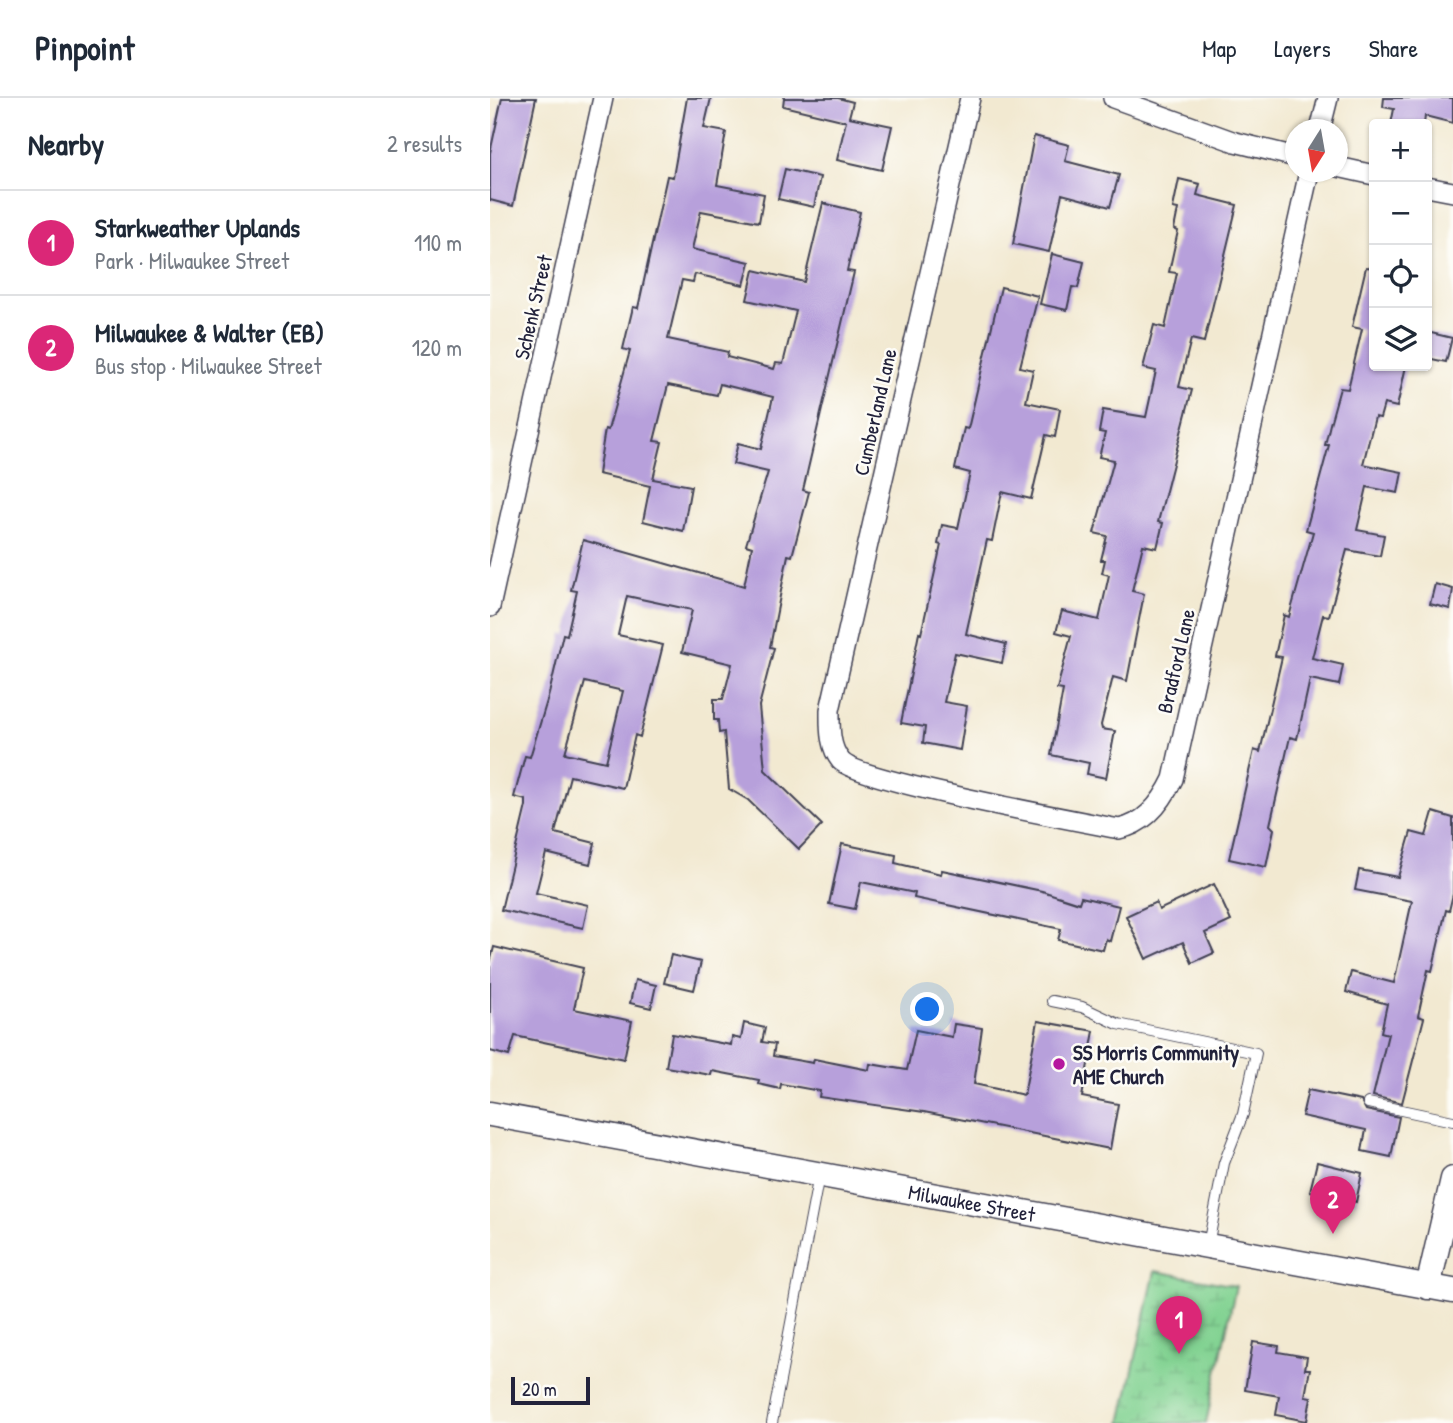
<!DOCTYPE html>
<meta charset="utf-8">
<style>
body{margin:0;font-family:"Patrick Hand",sans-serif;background:#f2f2f3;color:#1f2937}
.controls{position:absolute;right:21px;top:21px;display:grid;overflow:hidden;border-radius:7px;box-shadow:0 2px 5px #0004}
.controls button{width:63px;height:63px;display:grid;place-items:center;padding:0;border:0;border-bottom:2px solid #e0e1e3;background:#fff;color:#1f2937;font:35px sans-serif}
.compass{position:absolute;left:795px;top:21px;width:63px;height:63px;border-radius:50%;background:#fff;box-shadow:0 2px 5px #0004;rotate:191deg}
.scale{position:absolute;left:21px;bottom:18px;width:79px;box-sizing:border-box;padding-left:7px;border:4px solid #22223b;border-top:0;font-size:19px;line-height:24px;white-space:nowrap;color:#22223b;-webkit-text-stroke:5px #fdfcf7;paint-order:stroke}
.you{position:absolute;left:438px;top:912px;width:24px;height:24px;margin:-18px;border:5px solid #fff;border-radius:50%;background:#1a73e8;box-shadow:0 0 0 10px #1a73e833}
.badge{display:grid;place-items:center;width:46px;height:46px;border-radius:50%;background:#db2777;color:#fff;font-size:23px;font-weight:700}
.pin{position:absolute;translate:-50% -58px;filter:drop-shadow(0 2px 4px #0008)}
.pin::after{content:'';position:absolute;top:37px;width:24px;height:21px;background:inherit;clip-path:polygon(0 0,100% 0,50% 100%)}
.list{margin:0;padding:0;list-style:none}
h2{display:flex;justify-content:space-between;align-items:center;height:91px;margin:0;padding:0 28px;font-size:30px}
h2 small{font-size:23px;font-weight:400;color:#747a83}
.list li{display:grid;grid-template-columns:46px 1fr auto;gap:21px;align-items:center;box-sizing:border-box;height:105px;padding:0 28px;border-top:2px solid #e0e1e3}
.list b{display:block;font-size:26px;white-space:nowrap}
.list p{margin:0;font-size:23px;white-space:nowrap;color:#747a83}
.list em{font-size:23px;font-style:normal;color:#747a83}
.icon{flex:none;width:38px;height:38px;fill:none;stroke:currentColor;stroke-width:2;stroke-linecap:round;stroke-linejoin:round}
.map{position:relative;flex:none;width:963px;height:1325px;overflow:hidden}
header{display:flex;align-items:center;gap:42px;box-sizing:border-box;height:98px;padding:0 35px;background:#fff;border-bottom:2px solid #e0e1e3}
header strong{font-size:33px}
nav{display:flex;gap:38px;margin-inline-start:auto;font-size:24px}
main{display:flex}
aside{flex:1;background:#fff}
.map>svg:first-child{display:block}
</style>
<header>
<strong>Pinpoint</strong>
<nav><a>Map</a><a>Layers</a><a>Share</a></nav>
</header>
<main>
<aside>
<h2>Nearby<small>2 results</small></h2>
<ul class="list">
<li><span class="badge">1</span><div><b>Starkweather Uplands</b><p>Park · Milwaukee Street</p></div><em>110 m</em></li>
<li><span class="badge">2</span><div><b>Milwaukee &amp; Walter (EB)</b><p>Bus stop · Milwaukee Street</p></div><em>120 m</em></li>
</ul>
</aside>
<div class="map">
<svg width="963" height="1325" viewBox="0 0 963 1325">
<defs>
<pattern id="wetland-marsh" width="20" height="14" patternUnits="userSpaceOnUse" patternTransform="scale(1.75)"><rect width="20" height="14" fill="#83d393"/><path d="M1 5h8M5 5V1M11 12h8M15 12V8" fill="none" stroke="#71b580"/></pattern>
</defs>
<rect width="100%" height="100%" fill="#fdfcf7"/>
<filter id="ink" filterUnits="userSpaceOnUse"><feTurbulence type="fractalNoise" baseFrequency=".0143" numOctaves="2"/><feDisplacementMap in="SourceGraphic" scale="14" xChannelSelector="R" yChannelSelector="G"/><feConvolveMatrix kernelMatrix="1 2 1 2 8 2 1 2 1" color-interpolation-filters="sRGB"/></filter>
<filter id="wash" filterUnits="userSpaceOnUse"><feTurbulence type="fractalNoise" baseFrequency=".00686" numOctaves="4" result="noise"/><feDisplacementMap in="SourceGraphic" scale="28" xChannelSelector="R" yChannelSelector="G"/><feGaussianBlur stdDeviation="1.57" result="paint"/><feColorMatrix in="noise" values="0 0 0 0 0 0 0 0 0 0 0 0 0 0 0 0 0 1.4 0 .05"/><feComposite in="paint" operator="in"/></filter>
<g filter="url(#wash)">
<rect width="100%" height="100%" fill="#f2e9d1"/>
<path fill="url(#wetland-marsh)" stroke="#527a67" stroke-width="2" d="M 665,1173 L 746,1188 L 716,1325 L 631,1325 Z"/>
<g id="blocks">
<path fill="#b7a0db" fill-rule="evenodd" d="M 12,0 L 46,0 L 23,108 L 0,102 L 0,55 Z
M 197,0 L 221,0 L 214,30 L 236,34 L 227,87 L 274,96 L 269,124 L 211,113 L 202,151 L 260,164 L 254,187 L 205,176 L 203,184 L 192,182 L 178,241 L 238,254 L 237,259 L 284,271 L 286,265 L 293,266 L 306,213 L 257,202 L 264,172 L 314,184 L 333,105 L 370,114 L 357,173 L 364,174 L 313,392 L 319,394 L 302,458 L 298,457 L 280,549 L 284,550 L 269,608 L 275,672 L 332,727 L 309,751 L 258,702 L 239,691 L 234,634 L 229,635 L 228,622 L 224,622 L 224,601 L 233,601 L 242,566 L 192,554 L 202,512 L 137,498 L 128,537 L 173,547 L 150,639 L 145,637 L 133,690 L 80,678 L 65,735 L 105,745 L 100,766 L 56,755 L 46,795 L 98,807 L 93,830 L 11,812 L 36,708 L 36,702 L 24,699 L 35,658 L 40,659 L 59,596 L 73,536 L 77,537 L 87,493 L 81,492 L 93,442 L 254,488 L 262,449 L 256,447 L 278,374 L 243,366 L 248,345 L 271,351 L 283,299 L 230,286 L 227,297 L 178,287 L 164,343 L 172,344 L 163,381 L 201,388 L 193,433 L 153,423 L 160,388 L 108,376 L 115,331 L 118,332 L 140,253 L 133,251 L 143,209 L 148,210 L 177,78 L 183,79 ZM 95,584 L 133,593 L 116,664 L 75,655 Z
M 294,0 L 348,0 L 363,4 L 359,19 L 402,28 L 392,72 L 347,62 L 356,23 L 293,8 Z
M 894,0 L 963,0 L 963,25 L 935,18 L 934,26 L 901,26 L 904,11 L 893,9 Z
M 544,38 L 579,47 L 575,63 L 629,77 L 620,109 L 572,96 L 559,154 L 523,146 Z
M 295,71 L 330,79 L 324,109 L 288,101 Z
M 689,81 L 710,86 L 707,97 L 747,107 L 714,244 L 701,241 L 689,289 L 702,292 L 668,424 L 673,425 L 667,450 L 653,447 L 642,493 L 654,496 L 637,583 L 623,579 L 611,627 L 612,631 L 625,633 L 616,680 L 597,676 L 599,665 L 561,657 L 573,592 L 567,591 L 581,538 L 566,534 L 572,513 L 609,522 L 619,477 L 612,475 L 615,462 L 611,462 L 617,438 L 604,435 L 624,362 L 609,359 L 615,335 L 609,334 L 613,312 L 656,319 L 666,273 L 653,270 L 664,227 L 675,230 L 687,175 L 679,174 L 688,133 L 684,131 L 688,111 L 683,110 Z
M 562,156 L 594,164 L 588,190 L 582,189 L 577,212 L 550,206 Z
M 876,169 L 884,170 L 884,268 L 916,268 L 907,309 L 894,306 L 890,320 L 885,319 L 873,366 L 912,374 L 908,395 L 877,389 L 867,432 L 894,437 L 890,458 L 857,452 L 839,518 L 833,517 L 822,560 L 853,567 L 849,587 L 820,581 L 807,641 L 800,639 L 780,727 L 784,731 L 776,769 L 739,761 L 764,652 L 770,654 L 792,559 L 785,558 L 794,517 L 799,519 L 823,434 L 816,432 L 839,347 L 835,347 L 840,326 L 850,290 L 858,291 L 872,231 L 862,229 Z
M 511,189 L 548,198 L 530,269 L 543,272 L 536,304 L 570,311 L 565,339 L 556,337 L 541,401 L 512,394 L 502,443 L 497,442 L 476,536 L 516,546 L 512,565 L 465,555 L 454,604 L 477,608 L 470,652 L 433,645 L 435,629 L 411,625 L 429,535 L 431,536 L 451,447 L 448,446 L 452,427 L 468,430 L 480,375 L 465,371 L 474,330 L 478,331 Z
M 937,234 L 962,240 L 956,264 L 937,260 Z
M 945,486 L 963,491 L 960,511 L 940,506 Z
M 943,714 L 963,720 L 963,796 L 959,813 L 956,812 L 942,873 L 938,872 L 928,918 L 934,920 L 912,1005 L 883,998 L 898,936 L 891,934 L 897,906 L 856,894 L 861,874 L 904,885 L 922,803 L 865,792 L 869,772 L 908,779 L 921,734 L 936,738 Z
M 352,746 L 406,757 L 405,765 L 451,776 L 452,772 L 552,793 L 589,805 L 591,799 L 629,808 L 620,843 L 616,841 L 613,852 L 568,842 L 571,831 L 424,800 L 425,795 L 371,784 L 365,811 L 339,806 Z
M 724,786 L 741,823 L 715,835 L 724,855 L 702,865 L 693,844 L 656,861 L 636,818 L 666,804 L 669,812 Z
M 4,849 L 93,870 L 84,911 L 142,923 L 134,961 L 25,938 L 19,958 L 0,953 L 0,865 Z
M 181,857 L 211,864 L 204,892 L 174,885 Z
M 145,882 L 166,887 L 161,910 L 140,905 Z
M 548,923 L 604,933 L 592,999 L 628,1006 L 620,1051 L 434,1014 L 329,999 L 330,993 L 291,986 L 290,991 L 268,986 L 269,982 L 222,973 L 221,977 L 176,969 L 182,936 L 241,947 L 242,939 L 251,941 L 254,925 L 275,930 L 272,944 L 285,946 L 283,958 L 323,965 L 324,961 L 379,972 L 380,966 L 417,972 L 426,932 L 462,939 L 464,926 L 492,930 L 484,986 L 534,997 Z
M 818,992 L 871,1003 L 876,1012 L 909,1019 L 901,1059 L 872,1053 L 876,1032 L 812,1018 Z
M 827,1064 L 872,1075 L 866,1104 L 820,1093 Z
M 763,1244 L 789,1248 L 788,1254 L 817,1259 L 815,1271 L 820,1271 L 815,1298 L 821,1299 L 817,1323 L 786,1317 L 789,1298 L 755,1292 Z"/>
</g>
</g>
<g filter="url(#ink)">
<use href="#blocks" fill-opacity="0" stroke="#414052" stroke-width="2"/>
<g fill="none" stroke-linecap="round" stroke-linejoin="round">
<defs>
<path id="service" d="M 562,903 L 592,909 L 628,926 L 766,955 L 753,1016 L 734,1065 L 718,1147
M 878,1005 L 963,1023
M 282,1325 L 329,1077"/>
<path id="minor" d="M 480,0 L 340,612 C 340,629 339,649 351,663 C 369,683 589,723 629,731 C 655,726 672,704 683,681 L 819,74
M 623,0 L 745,44 L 806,59
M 830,32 L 838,0
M 848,69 L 884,77
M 937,89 L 963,94
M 0,509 L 113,0"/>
<g id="tertiary">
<path id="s1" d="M 0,1016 L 963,1193"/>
<path d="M 938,1189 L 963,1081"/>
</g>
</defs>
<use href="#service" stroke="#414052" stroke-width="12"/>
<use href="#minor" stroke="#414052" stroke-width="22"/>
<use href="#tertiary" stroke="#414052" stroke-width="27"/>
<use href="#service" stroke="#fff" stroke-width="10"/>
<use href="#minor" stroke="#fff" stroke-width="19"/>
<use href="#tertiary" stroke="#fff" stroke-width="24"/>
</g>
</g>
<circle fill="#b5179e" stroke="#fdfcf7" stroke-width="2.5" cx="569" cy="966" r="7"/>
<g text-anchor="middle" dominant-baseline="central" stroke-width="5" stroke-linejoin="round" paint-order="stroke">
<g font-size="21" fill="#22223b" stroke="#fdfcf7">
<text transform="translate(43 209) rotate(-77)">Schenk Street</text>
<text transform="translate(385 314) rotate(-77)">Cumberland Lane</text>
<text transform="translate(686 563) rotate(-77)">Bradford Lane</text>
<text stroke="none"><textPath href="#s1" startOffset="490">Milwaukee Street</textPath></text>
</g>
<g font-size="21" font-weight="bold" fill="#22223b" stroke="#fdfcf7" text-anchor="start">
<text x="583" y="954">SS Morris Community<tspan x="583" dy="24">AME Church</tspan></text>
</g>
</g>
</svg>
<div class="controls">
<button>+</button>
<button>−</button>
<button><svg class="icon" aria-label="locate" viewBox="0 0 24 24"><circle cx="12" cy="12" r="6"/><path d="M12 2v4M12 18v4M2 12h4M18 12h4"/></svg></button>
<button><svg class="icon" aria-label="layers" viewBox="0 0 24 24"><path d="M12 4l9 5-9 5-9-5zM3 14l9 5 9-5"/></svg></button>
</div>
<svg class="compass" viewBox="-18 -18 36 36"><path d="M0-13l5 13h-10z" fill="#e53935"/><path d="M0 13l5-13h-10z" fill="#747a83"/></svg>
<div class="scale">20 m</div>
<div class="you"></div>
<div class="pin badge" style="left:689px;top:1256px">1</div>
<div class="pin badge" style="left:843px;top:1136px">2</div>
</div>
</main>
